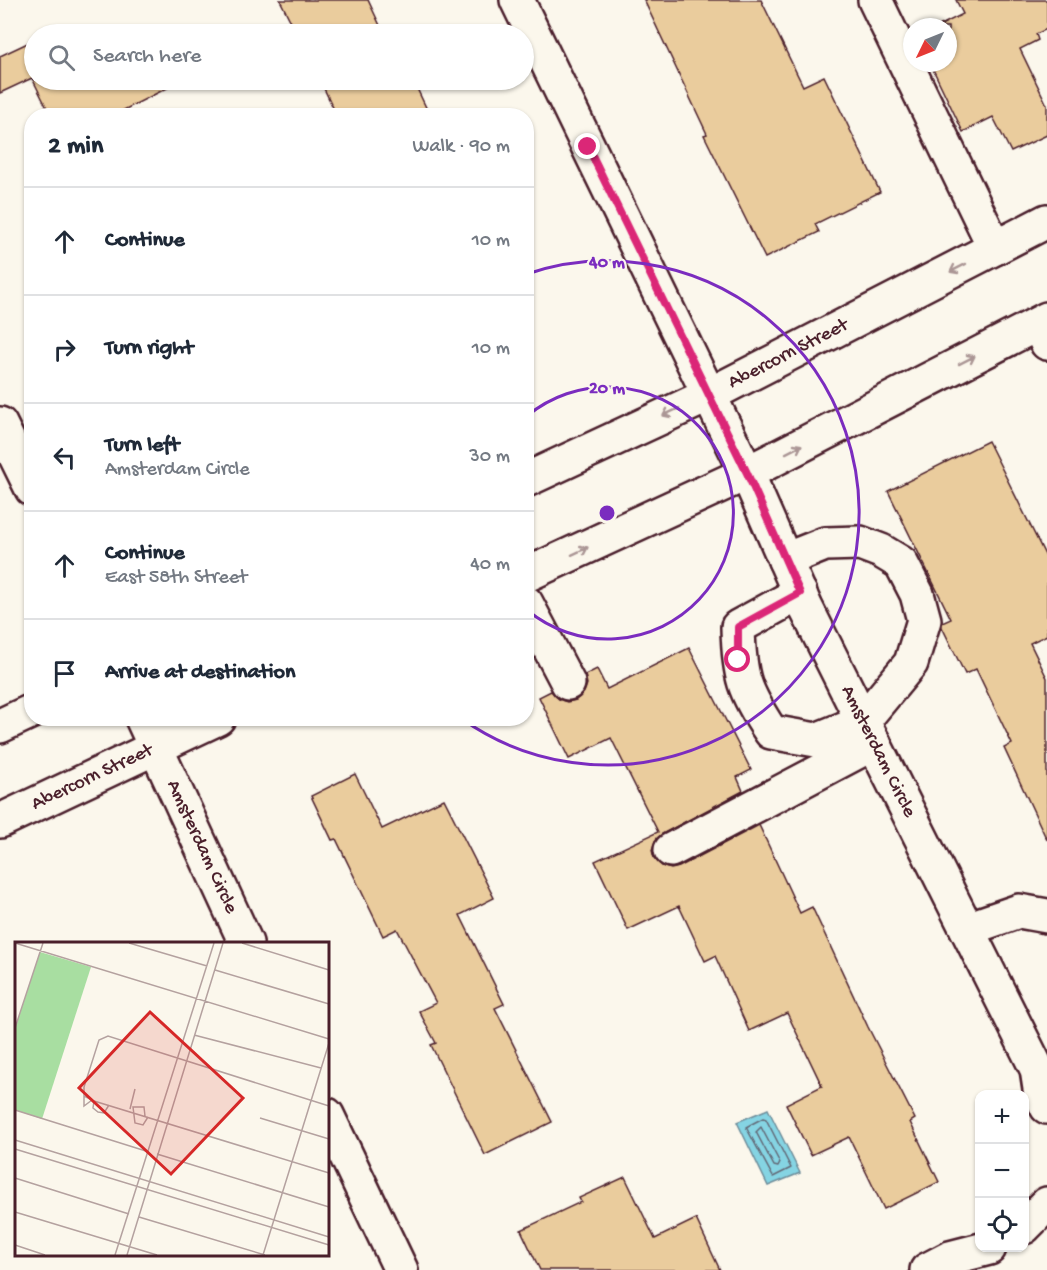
<!DOCTYPE html>
<meta charset="utf-8">
<style>
body{margin:0;font-family:"Gochi Hand",sans-serif;background:#f6f6f7;color:#1f2937}
.controls{position:absolute;right:18px;bottom:18px;display:grid;overflow:hidden;border-radius:12px;box-shadow:0 2px 4px #0004}
.controls button{width:54px;height:54px;display:grid;place-items:center;padding:0;border:0;border-bottom:2px solid #e0e1e3;background:#fff;color:#1f2937;font:30px sans-serif}
.compass{position:absolute;left:903px;top:18px;width:54px;height:54px;border-radius:50%;background:#fff;box-shadow:0 2px 4px #0004;rotate:227deg}
.stop{position:absolute;width:18px;height:18px;margin:-14px;border:4px solid #db2777;border-radius:50%;background:#fff}
.stop.end{background:#db2777;border-color:#fff;box-shadow:0 2px 6px #0008}
.list{margin:0;padding:0;list-style:none}
h2{display:flex;justify-content:space-between;align-items:center;height:78px;margin:0;padding:0 24px;font-size:26px}
h2 small{font-size:20px;font-weight:400;color:#747a83}
.list li{display:grid;grid-template-columns:39px 1fr auto;gap:18px;align-items:center;box-sizing:border-box;height:108px;padding:0 24px;border-top:2px solid #e0e1e3}
.list b{display:block;font-size:22px;white-space:nowrap}
.list p{margin:0;font-size:20px;white-space:nowrap;color:#747a83}
.list em{font-size:20px;font-style:normal;color:#747a83}
.icon{flex:none;width:33px;height:33px;fill:none;stroke:currentColor;stroke-width:2;stroke-linecap:round;stroke-linejoin:round}
.map{position:relative;flex:none;width:1047px;height:1270px;overflow:hidden}
.search{position:absolute;background:#fff;box-shadow:0 2px 4px #0004;left:24px;top:24px;width:510px;height:66px;display:flex;align-items:center;gap:15px;box-sizing:border-box;padding:0 21px;border-radius:33px;color:#747a83;font-size:22px}
.panel{position:absolute;background:#fff;box-shadow:0 2px 4px #0004;left:24px;top:108px;width:510px;height:618px;border-radius:24px}
.map>svg:first-child{display:block}
</style>
<div class="map">
<svg width="1047" height="1270" viewBox="0 0 1047 1270">
<rect width="100%" height="100%" fill="#fbf7ec"/>
<filter id="ink" filterUnits="userSpaceOnUse"><feTurbulence type="fractalNoise" baseFrequency=".0167" numOctaves="2"/><feDisplacementMap in="SourceGraphic" scale="12" xChannelSelector="R" yChannelSelector="G"/><feConvolveMatrix kernelMatrix="1 2 1 2 8 2 1 2 1" color-interpolation-filters="sRGB"/></filter>
<g filter="url(#ink)">
<path fill="#85d4e3" stroke="#6d8c99" stroke-width="1.5" d="M 768,1109 L 800,1173 L 768,1186 L 737,1122 Z"/>
<g fill="none" stroke-linecap="round" stroke-linejoin="round">
<path stroke="#626775" stroke-width="1.5" d="M 763,1118 L 766,1119 L 791,1168 L 773,1177 L 746,1127 Z
M 761,1127 L 780,1163 L 778,1167 L 774,1166 L 756,1132 Z"/>
</g>
<path fill="#eacc9d" stroke="#4a1f2b" stroke-width="1.5" d="M 280,0 L 368,0 L 384,34 L 297,34 Z
M 644,0 L 761,0 L 803,86 L 824,76 L 880,192 L 815,224 L 819,232 L 765,258 L 704,135 L 707,134 Z
M 956,0 L 1047,0 L 1047,29 L 1036,34 L 1038,40 L 1020,49 L 1047,105 L 1047,135 L 1011,152 L 993,117 L 963,132 L 930,63 L 948,63 L 948,27 L 937,27 L 963,14 Z
M 34,40 L 34,80 L 183,80 L 112,116 L 51,116 L 32,78 L 0,93 L 0,56 Z
M 320,80 L 413,80 L 430,116 L 337,116 Z
M 988,441 L 1047,559 L 1047,635 L 1030,643 L 1047,678 L 1047,840 L 1004,748 L 1012,744 L 976,669 L 965,674 L 942,627 L 942,623 L 951,619 L 888,491 Z
M 689,648 L 751,770 L 737,777 L 743,791 L 662,834 L 655,841 L 652,850 L 654,858 L 662,866 L 671,869 L 679,867 L 759,825 L 800,913 L 812,907 L 868,1027 L 915,1119 L 910,1122 L 939,1182 L 884,1209 L 849,1137 L 811,1155 L 786,1104 L 822,1086 L 787,1013 L 749,1031 L 715,956 L 705,961 L 679,906 L 628,930 L 595,861 L 658,832 L 611,738 L 569,759 L 539,697 L 551,691 L 559,699 L 567,702 L 576,700 L 584,692 L 587,684 L 585,675 L 597,669 L 607,689 Z
M 355,774 L 382,829 L 444,799 L 494,898 L 460,915 L 504,1004 L 495,1008 L 552,1122 L 485,1155 L 431,1045 L 436,1043 L 419,1011 L 436,1003 L 397,929 L 383,936 L 336,839 L 332,840 L 311,796 Z
M 625,1177 L 655,1239 L 696,1219 L 720,1270 L 540,1270 L 521,1230 L 581,1202 L 579,1198 Z"/>
<g fill="none" stroke-linecap="round" stroke-linejoin="round">
<defs>
<g id="minor">
<path id="s1" d="M 517,0 L 747,473 L 806,608 L 1037,1069 L 1041,1095 L 1047,1107"/>
<path d="M 875,0 L 995,248"/>
<path d="M 1038,324 L 1047,343"/>
<path d="M 0,424 L 32,489"/>
<path d="M 785,560 L 825,544 L 860,543 L 881,551 L 901,563 L 917,594 L 924,620 L 911,663 L 863,721 L 816,740 L 771,732 C 744,691 739,677 738,627 L 800,593"/>
<path d="M 526,603 L 568,683"/>
<path id="s2" d="M 142,718 L 246,943"/>
<path d="M 671,850 L 874,743"/>
<path d="M 967,929 L 1019,911 L 1047,916"/>
<path d="M 327,1115 L 401,1270"/>
<path d="M 1024,1227 L 1047,1204"/>
<path d="M 927,1270 L 950,1258 L 989,1248"/>
</g>
<g id="major">
<path id="s3" d="M 526,480 L 709,395 L 1047,221"/>
<path d="M 526,575 L 747,473 L 1047,319"/>
<path d="M 0,726 L 32,711"/>
<path id="s4" d="M 0,821 L 218,718"/>
</g>
</defs>
<use href="#minor" stroke="#4a1f2b" stroke-width="38"/>
<use href="#major" stroke="#4a1f2b" stroke-width="38"/>
<use href="#minor" stroke="#fbf7ec" stroke-width="33"/>
<use href="#major" stroke="#fbf7ec" stroke-width="33"/>
</g>
<defs><path id="oneway-shaft" d="M-6 0H5M1.5-3L5.5 0L1.5 3" fill="none" stroke-width="1.6" stroke-linecap="round" stroke-linejoin="round" transform="scale(1.5)"/></defs>
<g stroke="#ab9695">
<use href="#oneway-shaft" transform="translate(958 268) rotate(153)"/>
<use href="#oneway-shaft" transform="translate(967 360) rotate(-27)"/>
<use href="#oneway-shaft" transform="translate(671 412) rotate(155)"/>
<use href="#oneway-shaft" transform="translate(794 449) rotate(-27)"/>
<use href="#oneway-shaft" transform="translate(580 551) rotate(-25)"/>
</g>
</g>
<g fill="none" stroke-linecap="round" stroke-linejoin="round" filter="url(#ink)">
<path stroke="#db2777" stroke-width="8" d="M 588,147 L 747,473 L 800,593 L 738,627 L 738,660"/>
</g>
<g fill="none" stroke="#7b2cbf" stroke-width="3">
<path d="M527 416A126 126 0 1 1 527 610"/>
<path d="M527 274A252 252 0 1 1 462 719"/>
</g>
<g text-anchor="middle" dominant-baseline="central" stroke-width="4.5" stroke-linejoin="round" paint-order="stroke">
<g font-size="20" fill="#4a1f2b" stroke="#fbf7ec">
<text stroke="none"><textPath href="#s3" startOffset="291">Abercorn Street</textPath></text>
<text stroke="none"><textPath href="#s1" startOffset="834">Amsterdam Circle</textPath></text>
<text stroke="none"><textPath href="#s4" startOffset="102">Abercorn Street</textPath></text>
<text stroke="none"><textPath href="#s2" startOffset="142">Amsterdam Circle</textPath></text>
</g>
</g>
<g transform="translate(15 942)">
<rect width="314" height="314" fill="#fbf7ec"/>
<path d="M 25,10 L 76,25 L 27,177 L 0,168 L 0,86 Z" fill="#a8dea1"/>
<path fill="none" stroke="#b4a19f" stroke-width="1.5" d="M 0,1 L 314,97M 114,1 L 192,24M 227,1 L 314,28M 200,28 L 314,62M 0,86 L 28,1M 179,93 L 306,126M 69,154 L 69,164 L 77,158M 79,159 L 78,166 L 83,170 L 89,171 L 94,163M 314,164 L 93,94 L 84,98 L 69,145 L 69,154 L 79,159 L 314,231M 115,167 L 120,147M 0,168 L 134,210M 130,174 L 129,165 L 118,165 L 120,181 L 128,183 L 133,175M 245,176 L 314,197M 0,198 L 314,295M 0,207 L 314,303M 142,212 L 314,265M 0,236 L 114,272M 0,270 L 142,313M 124,275 L 250,313M 0,303 L 30,313M 100,313 L 199,1M 112,313 L 208,1M 248,313 L 314,101"/>
<path fill="#d62828" fill-opacity="0.15" stroke="#d62828" stroke-width="3" d="M 135,70 L 228,156 L 156,232 L 64,146 Z"/>
<rect width="314" height="314" fill="none" stroke="#4a1f2b" stroke-width="3"/>
</g>
<circle cx="607" cy="513" r="9" fill="#7b2cbf" stroke="#fbf7ec" stroke-width="3"/>
<g font-size="18" text-anchor="middle" font-weight="bold" fill="#7b2cbf" stroke="#fbf7ec" stroke-width="4.5" stroke-linejoin="round" paint-order="stroke">
<text x="607" y="267">40 m</text>
<text x="607" y="393">20 m</text>
</g>
</svg>
<div class="controls">
<button>+</button>
<button>−</button>
<button><svg class="icon" aria-label="locate" viewBox="0 0 24 24"><circle cx="12" cy="12" r="6"/><path d="M12 2v4M12 18v4M2 12h4M18 12h4"/></svg></button>
</div>
<svg class="compass" viewBox="-18 -18 36 36"><path d="M0-13l5 13h-10z" fill="#e53935"/><path d="M0 13l5-13h-10z" fill="#747a83"/></svg>
<div class="stop" style="left:738px;top:660px"></div>
<div class="stop end" style="left:588px;top:147px"></div>
<div class="search"><svg class="icon" aria-label="search" viewBox="0 0 24 24"><circle cx="10" cy="10" r="6"/><path d="M15 15l6 6"/></svg>Search here</div>
<section class="panel">
<h2>2 min<small>Walk · 90 m</small></h2>
<ul class="list">
<li><svg class="icon" aria-label="ahead" viewBox="0 0 24 24"><path d="M12 20V5M6 11l6-6 6 6"/></svg><div><b>Continue</b></div><em>10 m</em></li>
<li><svg class="icon" aria-label="right" viewBox="0 0 24 24"><path d="M7 20v-9h11M14 6l5 5-5 5"/></svg><div><b>Turn right</b></div><em>10 m</em></li>
<li><svg class="icon" aria-label="left" viewBox="0 0 24 24"><path d="M17 20v-9H6M10 6l-5 5 5 5"/></svg><div><b>Turn left</b><p>Amsterdam Circle</p></div><em>30 m</em></li>
<li><svg class="icon" aria-label="ahead" viewBox="0 0 24 24"><path d="M12 20V5M6 11l6-6 6 6"/></svg><div><b>Continue</b><p>East 58th Street</p></div><em>40 m</em></li>
<li><svg class="icon" aria-label="arrive" viewBox="0 0 24 24"><path d="M6 21V4h12l-3 4 3 4H6"/></svg><div><b>Arrive at destination</b></div></li>
</ul>
</section>
</div>
